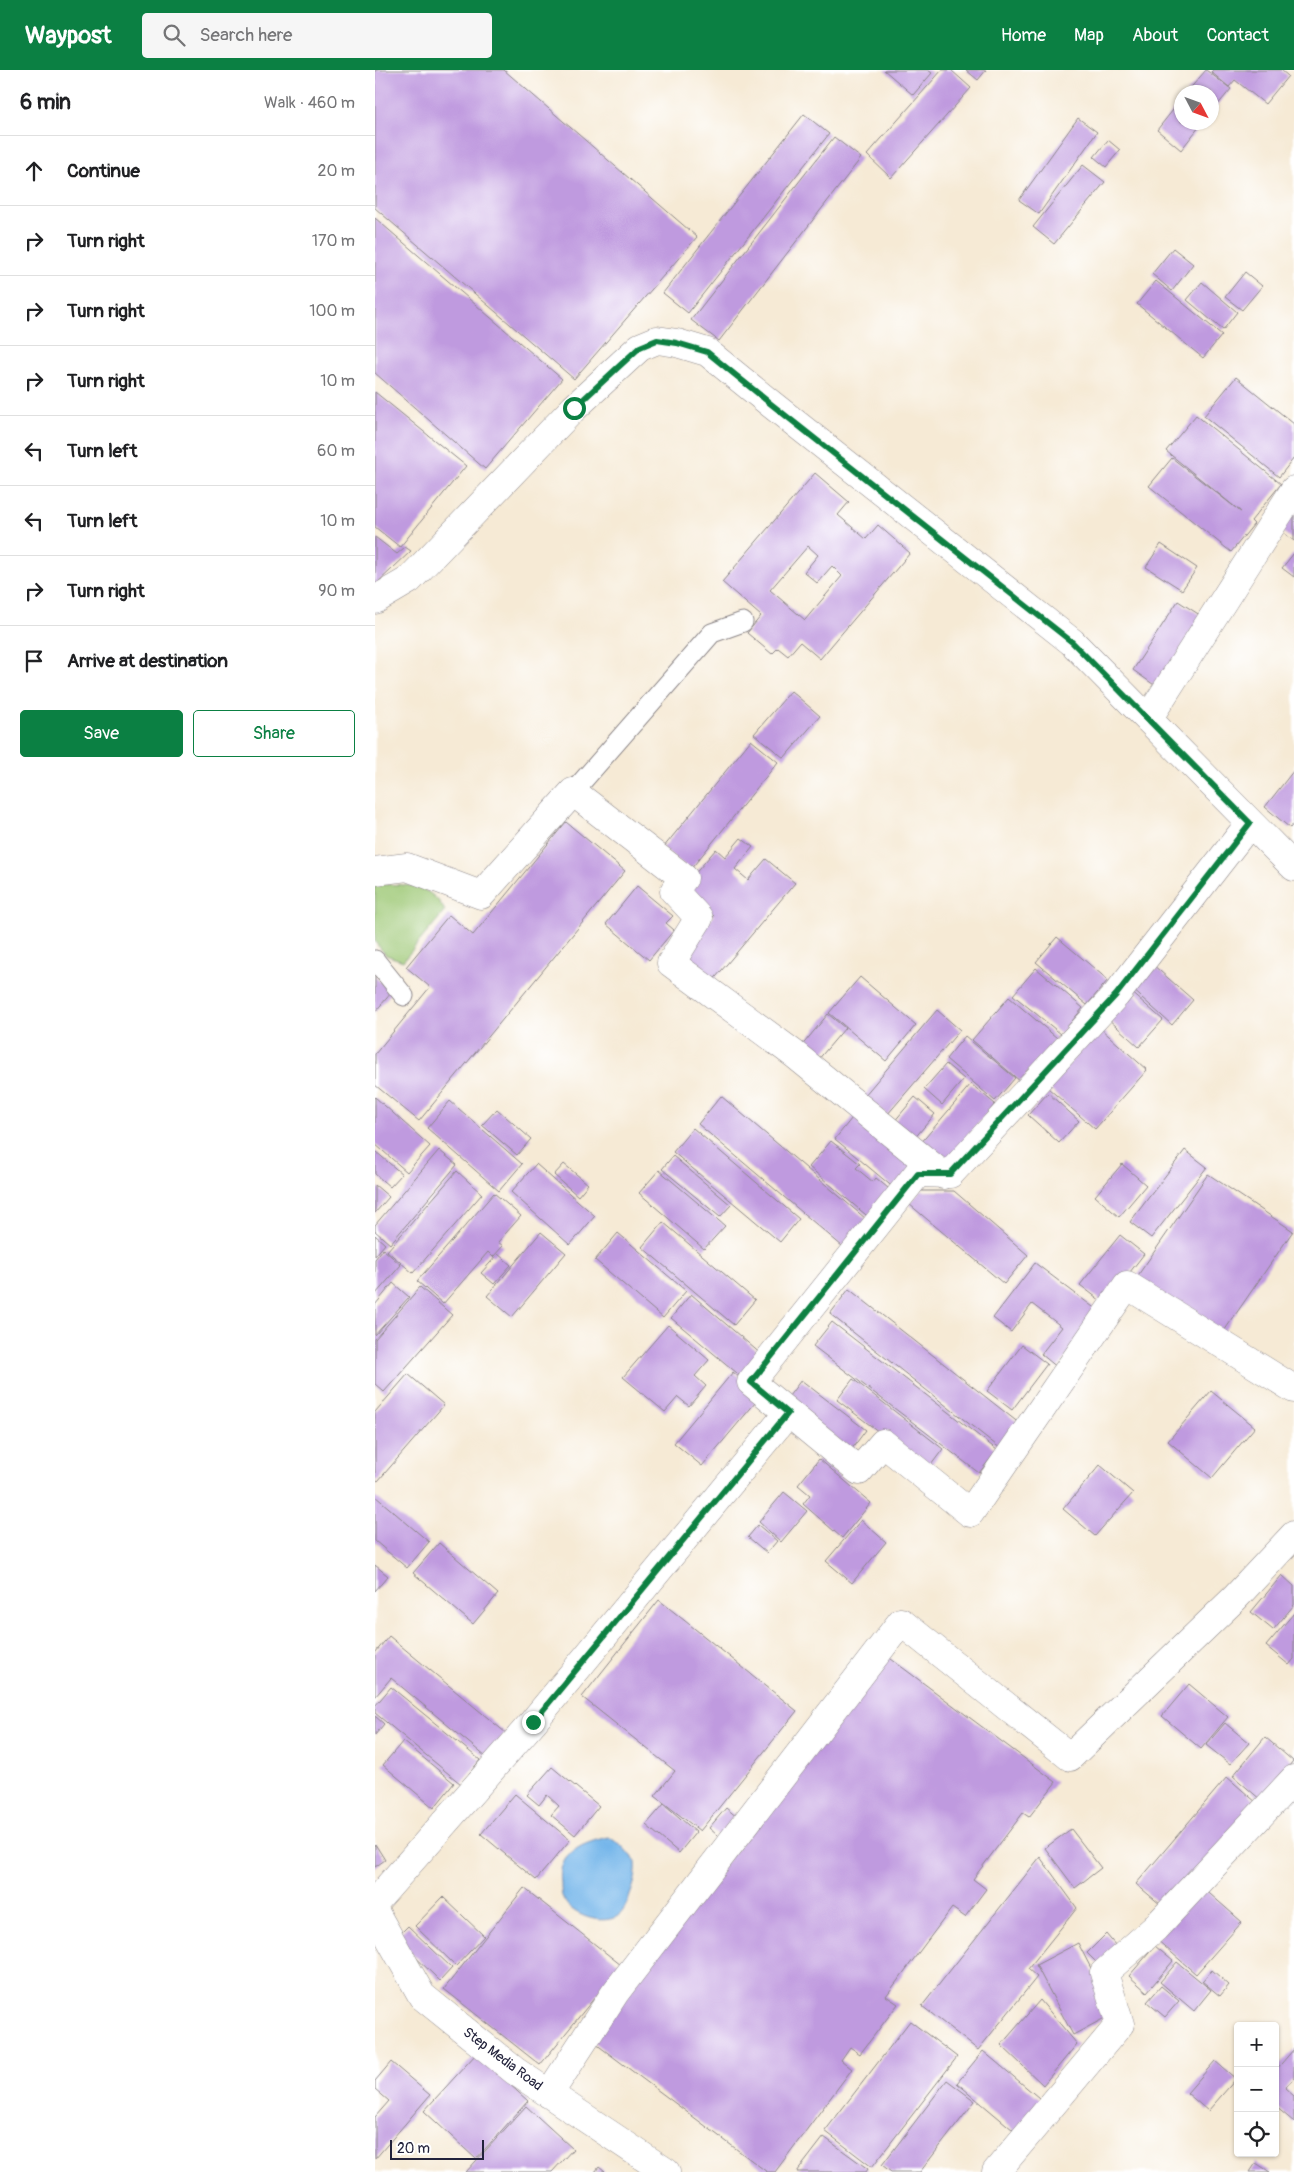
<!DOCTYPE html>
<meta charset="utf-8">
<style>
body{margin:0;font-family:Pangolin,sans-serif;background:#f6f6f6;color:#202124}
.controls{position:absolute;right:15px;bottom:15px;display:grid;overflow:hidden;border-radius:5px;box-shadow:0 1px 4px #0004}
.controls button{width:45px;height:45px;display:grid;place-items:center;padding:0;border:0;border-bottom:1px solid #e0e0e0;background:#fff;color:#202124;font:25px sans-serif}
.compass{position:absolute;left:799px;top:15px;width:45px;height:45px;border-radius:50%;background:#fff;box-shadow:0 1px 4px #0004;rotate:131deg}
.scale{position:absolute;left:15px;bottom:12px;width:94px;box-sizing:border-box;padding-left:5px;border:2px solid #22223b;border-top:0;font-size:14px;line-height:18px;white-space:nowrap;color:#22223b;-webkit-text-stroke:4px #fff;paint-order:stroke}
.stop{position:absolute;width:15px;height:15px;margin:-11px;border:4px solid #0b8043;border-radius:50%;background:#fff}
.stop.end{background:#0b8043;border-color:#fff;box-shadow:0 1px 5px #0008}
.list{margin:0;padding:0;list-style:none}
h2{display:flex;justify-content:space-between;align-items:center;height:65px;margin:0;padding:0 20px;font-size:21px}
h2 small{font-size:16px;font-weight:400;color:#757577}
.list li{display:grid;grid-template-columns:32px 1fr auto;gap:15px;align-items:center;box-sizing:border-box;height:70px;padding:0 20px;border-top:1px solid #e0e0e0}
.list b{display:block;font-size:19px;white-space:nowrap}
.list em{font-size:16px;font-style:normal;color:#757577}
.actions{display:flex;gap:10px;padding:15px 20px}
.actions a{flex:1;padding:11px 0;border:1px solid #0b8043;border-radius:5px;text-align:center;font-size:18px;color:#0b8043}
.actions .main{background:#0b8043;color:#fff}
.icon{flex:none;width:28px;height:28px;fill:none;stroke:currentColor;stroke-width:2;stroke-linecap:round;stroke-linejoin:round}
.map{position:relative;flex:none;width:919px;height:2102px;overflow:hidden}
header{display:flex;align-items:center;gap:30px;box-sizing:border-box;height:70px;padding:0 25px;background:#0b8043;color:#fff}
header strong{font-size:24px}
nav{display:flex;gap:28px;margin-inline-start:auto;font-size:18px}
.search{width:350px;height:45px;background:#f6f6f6;display:flex;align-items:center;gap:12px;box-sizing:border-box;padding:0 18px;border-radius:5px;color:#757577;font-size:19px}
main{display:flex}
aside{flex:1;background:#fff}
.map>svg:first-child{display:block}
</style>
<header>
<strong>Waypost</strong>
<div class="search"><svg class="icon" aria-label="search" viewBox="0 0 24 24"><circle cx="10" cy="10" r="6"/><path d="M15 15l6 6"/></svg>Search here</div>
<nav><a>Home</a><a>Map</a><a>About</a><a>Contact</a></nav>
</header>
<main>
<aside>
<h2>6 min<small>Walk · 460 m</small></h2>
<ul class="list">
<li><svg class="icon" aria-label="ahead" viewBox="0 0 24 24"><path d="M12 20V5M6 11l6-6 6 6"/></svg><div><b>Continue</b></div><em>20 m</em></li>
<li><svg class="icon" aria-label="right" viewBox="0 0 24 24"><path d="M7 20v-9h11M14 6l5 5-5 5"/></svg><div><b>Turn right</b></div><em>170 m</em></li>
<li><svg class="icon" aria-label="right" viewBox="0 0 24 24"><path d="M7 20v-9h11M14 6l5 5-5 5"/></svg><div><b>Turn right</b></div><em>100 m</em></li>
<li><svg class="icon" aria-label="right" viewBox="0 0 24 24"><path d="M7 20v-9h11M14 6l5 5-5 5"/></svg><div><b>Turn right</b></div><em>10 m</em></li>
<li><svg class="icon" aria-label="left" viewBox="0 0 24 24"><path d="M17 20v-9H6M10 6l-5 5 5 5"/></svg><div><b>Turn left</b></div><em>60 m</em></li>
<li><svg class="icon" aria-label="left" viewBox="0 0 24 24"><path d="M17 20v-9H6M10 6l-5 5 5 5"/></svg><div><b>Turn left</b></div><em>10 m</em></li>
<li><svg class="icon" aria-label="right" viewBox="0 0 24 24"><path d="M7 20v-9h11M14 6l5 5-5 5"/></svg><div><b>Turn right</b></div><em>90 m</em></li>
<li><svg class="icon" aria-label="arrive" viewBox="0 0 24 24"><path d="M6 21V4h12l-3 4 3 4H6"/></svg><div><b>Arrive at destination</b></div></li>
</ul>
<div class="actions"><a class="main">Save</a><a>Share</a></div>
</aside>
<div class="map">
<svg width="919" height="2102" viewBox="0 0 919 2102">
<rect width="100%" height="100%" fill="#fff"/>
<filter id="ink" filterUnits="userSpaceOnUse"><feTurbulence type="fractalNoise" baseFrequency=".02" numOctaves="2"/><feDisplacementMap in="SourceGraphic" scale="10" xChannelSelector="R" yChannelSelector="G"/><feConvolveMatrix kernelMatrix="1 2 1 2 8 2 1 2 1" color-interpolation-filters="sRGB"/></filter>
<filter id="wash" filterUnits="userSpaceOnUse"><feTurbulence type="fractalNoise" baseFrequency=".0096" numOctaves="4" result="noise"/><feDisplacementMap in="SourceGraphic" scale="20" xChannelSelector="R" yChannelSelector="G"/><feGaussianBlur stdDeviation="1.12" result="paint"/><feColorMatrix in="noise" values="0 0 0 0 0 0 0 0 0 0 0 0 0 0 0 0 0 1.4 0 .05"/><feComposite in="paint" operator="in"/></filter>
<g filter="url(#wash)">
<rect width="100%" height="100%" fill="#f6ead5"/>
<path fill="#9dc875" stroke="#607558" d="M 0,815 C 28,814 55,812 70,841 L 28,891 L 11,885 L 0,872 Z"/>
<path fill="#75b6ea" stroke="#4c6c92" d="M 234,1767 L 248,1777 L 261,1792 C 262,1806 259,1815 254,1828 C 251,1835 248,1844 241,1847 C 225,1855 195,1845 188,1828 C 186,1825 186,1818 186,1813 C 181,1783 209,1772 234,1767 Z"/>
<g id="blocks">
<path fill="#bf9adf" fill-rule="evenodd" d="M 0,0 L 129,0 L 322,167 L 199,309 L 0,138 Z
M 509,0 L 553,0 L 557,3 L 538,25 Z
M 567,0 L 576,0 L 596,18 L 516,108 L 492,85 Z
M 591,0 L 611,0 L 603,10 Z
M 831,0 L 856,19 L 836,43 L 836,22 L 812,22 Z
M 838,0 L 906,0 L 913,6 L 890,34 L 860,10 L 854,17 L 836,2 Z
M 806,30 L 806,52 L 828,52 L 806,80 L 782,60 Z
M 429,44 L 454,64 L 313,243 L 288,223 Z
M 703,48 L 722,62 L 664,144 L 644,130 Z
M 459,67 L 486,88 L 344,271 L 316,250 Z
M 733,70 L 745,80 L 731,97 L 719,87 Z
M 708,95 L 730,112 L 679,174 L 658,157 Z
M 0,148 L 187,309 L 110,399 L 0,303 Z
M 798,178 L 818,194 L 797,221 L 777,204 Z
M 870,202 L 887,216 L 867,240 L 850,227 Z
M 781,211 L 847,265 L 828,288 L 762,234 Z
M 827,212 L 862,242 L 848,260 L 812,230 Z
M 861,307 L 919,354 L 919,388 L 904,407 L 829,346 Z
M 0,322 L 91,396 L 25,477 L 0,457 Z
M 821,345 L 906,414 L 876,451 L 879,454 L 856,482 L 774,416 L 797,388 L 866,442 L 791,381 Z
M 440,403 L 474,432 L 463,445 L 491,469 L 503,455 L 535,483 L 445,589 L 425,572 L 413,586 L 403,578 L 397,584 L 372,563 L 386,546 L 347,512 ZM 433,476 L 443,485 L 429,502 L 442,513 L 457,496 L 467,506 L 430,550 L 395,520 Z
M 919,440 L 919,471 L 904,459 Z
M 0,467 L 22,484 L 30,477 L 36,481 L 0,515 Z
M 786,474 L 822,498 L 807,520 L 771,497 Z
M 919,483 L 919,507 L 907,498 Z
M 803,531 L 828,547 L 782,617 L 758,600 Z
M 416,621 L 445,646 L 409,688 L 379,664 Z
M 376,670 L 403,692 L 315,800 L 288,778 Z
M 919,700 L 919,753 L 915,758 L 890,737 Z
M 191,752 L 250,801 L 44,1051 L 0,1015 L 0,984 L 55,917 L 31,897 L 74,845 L 98,865 Z
M 366,768 L 378,777 L 360,799 L 373,810 L 391,789 L 420,813 L 336,913 L 305,886 L 339,846 L 307,819 L 341,779 L 350,787 Z
M 262,816 L 298,846 L 291,853 L 299,860 L 274,890 L 231,854 Z
M 682,867 L 733,910 L 712,935 L 661,892 Z
M 777,894 L 818,930 L 797,955 L 756,918 Z
M 661,898 L 708,938 L 686,964 L 638,925 Z
M 0,907 L 17,922 L 0,942 Z
M 485,907 L 541,955 L 511,991 L 454,943 Z
M 754,920 L 788,950 L 764,977 L 731,947 Z
M 634,927 L 682,968 L 646,1012 L 597,970 Z
M 562,940 L 585,960 L 512,1045 L 489,1026 Z
M 453,944 L 470,958 L 442,991 L 425,978 Z
M 725,958 L 772,1000 L 720,1059 L 673,1018 Z
M 590,966 L 640,1008 L 620,1031 L 571,989 Z
M 571,994 L 589,1009 L 567,1035 L 549,1019 Z
M 596,1014 L 620,1034 L 569,1094 L 545,1074 Z
M 673,1023 L 704,1051 L 684,1073 L 653,1045 Z
M 346,1026 L 497,1154 L 474,1182 L 323,1054 Z
M 0,1027 L 55,1076 L 32,1102 L 0,1074 Z
M 540,1027 L 560,1044 L 538,1070 L 518,1053 Z
M 75,1031 L 147,1094 L 124,1121 L 52,1058 Z
M 122,1039 L 156,1069 L 142,1085 L 107,1055 Z
M 481,1043 L 541,1094 L 520,1119 L 460,1069 Z
M 318,1058 L 424,1149 L 405,1172 L 298,1082 Z
M 456,1071 L 485,1094 L 481,1098 L 498,1112 L 501,1108 L 519,1123 L 497,1150 L 434,1097 Z
M 64,1080 L 82,1095 L 15,1174 L 0,1161 L 0,1155 Z
M 810,1080 L 832,1097 L 776,1168 L 755,1152 Z
M 0,1081 L 27,1104 L 15,1117 L 0,1104 Z
M 298,1086 L 356,1135 L 345,1147 L 287,1099 Z
M 161,1094 L 220,1146 L 195,1175 L 136,1122 Z
M 189,1094 L 213,1114 L 203,1126 L 179,1105 Z
M 747,1094 L 771,1115 L 744,1147 L 720,1126 Z
M 284,1100 L 350,1156 L 329,1179 L 264,1123 Z
M 82,1101 L 107,1124 L 38,1203 L 12,1181 Z
M 833,1104 L 918,1161 L 847,1264 L 759,1211 Z
M 0,1115 L 14,1127 L 0,1143 Z
M 546,1121 L 579,1121 L 653,1185 L 629,1214 L 534,1134 Z
M 119,1123 L 146,1146 L 123,1172 L 128,1176 L 118,1187 L 113,1182 L 68,1234 L 42,1211 Z
M 288,1152 L 380,1230 L 359,1255 L 267,1177 Z
M 166,1162 L 191,1183 L 137,1247 L 112,1226 Z
M 243,1163 L 311,1221 L 288,1248 L 220,1190 Z
M 0,1165 L 10,1174 L 0,1186 Z
M 745,1165 L 769,1184 L 730,1234 L 705,1215 Z
M 8,1179 L 26,1195 L 0,1225 L 0,1189 Z
M 123,1184 L 136,1195 L 119,1214 L 106,1203 Z
M 660,1193 L 726,1243 L 683,1298 L 666,1284 L 687,1257 L 657,1234 L 636,1262 L 618,1248 Z
M 18,1213 L 34,1227 L 0,1265 L 0,1235 Z
M 45,1217 L 77,1245 L 9,1322 L 0,1314 L 0,1269 Z
M 474,1219 L 645,1354 L 626,1379 L 455,1244 Z
M 316,1224 L 387,1285 L 368,1308 L 296,1248 Z
M 457,1252 L 622,1380 L 604,1403 L 438,1276 Z
M 293,1255 L 334,1290 L 320,1306 L 331,1316 L 314,1336 L 303,1327 L 290,1342 L 248,1307 Z
M 647,1275 L 672,1294 L 637,1340 L 612,1321 Z
M 358,1302 L 386,1326 L 327,1396 L 299,1373 Z
M 33,1304 L 69,1335 L 3,1411 L 0,1409 L 0,1342 Z
M 478,1309 L 568,1379 L 553,1399 L 462,1330 Z
M 426,1310 L 491,1360 L 476,1380 L 411,1330 Z
M 836,1321 L 880,1357 L 837,1408 L 793,1371 Z
M 444,1389 L 496,1433 L 467,1468 L 428,1434 L 435,1425 L 423,1415 Z
M 725,1395 L 758,1423 L 720,1466 L 688,1439 Z
M 409,1422 L 432,1441 L 406,1472 L 384,1452 Z
M 0,1426 L 54,1472 L 32,1498 L 0,1471 Z
M 486,1450 L 511,1472 L 477,1513 L 451,1491 Z
M 383,1455 L 402,1471 L 392,1483 L 373,1467 Z
M 64,1473 L 123,1524 L 98,1554 L 38,1503 Z
M 0,1495 L 13,1506 L 0,1521 Z
M 907,1505 L 919,1516 L 919,1535 L 898,1560 L 876,1542 Z
M 284,1530 L 422,1641 L 325,1761 L 280,1726 L 300,1701 L 207,1627 Z
M 919,1543 L 919,1589 L 914,1595 L 891,1576 Z
M 14,1566 L 131,1663 L 111,1687 L 16,1608 L 0,1627 L 0,1583 Z
M 508,1583 L 681,1712 L 654,1747 L 648,1743 L 598,1809 L 611,1819 L 590,1847 L 577,1838 L 511,1926 L 523,1934 L 485,1984 L 475,1977 L 466,1990 L 477,1999 L 400,2102 L 392,2102 L 217,1971 Z
M 814,1614 L 853,1647 L 826,1679 L 787,1646 Z
M 16,1617 L 105,1690 L 86,1714 L 0,1643 L 0,1636 Z
M 0,1646 L 9,1654 L 0,1665 Z
M 850,1653 L 874,1673 L 855,1694 L 831,1675 Z
M 890,1667 L 918,1691 L 886,1730 L 858,1706 Z
M 28,1671 L 79,1713 L 59,1738 L 8,1695 Z
M 177,1697 L 224,1736 L 200,1765 L 176,1745 L 184,1736 L 172,1725 L 164,1735 L 152,1725 Z
M 852,1707 L 882,1733 L 792,1840 L 761,1814 Z
M 140,1724 L 195,1770 L 161,1810 L 106,1764 Z
M 289,1734 L 321,1762 L 304,1783 L 271,1755 Z
M 351,1738 L 368,1752 L 350,1772 L 334,1758 Z
M 696,1759 L 726,1798 L 700,1818 L 670,1778 Z
M 0,1774 L 10,1790 L 0,1797 Z
M 665,1787 L 702,1838 L 653,1899 L 662,1907 L 603,1980 L 547,1936 Z
M 827,1817 L 867,1852 L 821,1904 L 781,1869 Z
M 149,1818 L 246,1895 L 165,1995 L 69,1919 Z
M 68,1827 L 109,1866 L 81,1896 L 40,1856 Z
M 33,1856 L 77,1898 L 65,1911 L 21,1868 Z
M 731,1864 L 741,1876 L 723,1894 L 712,1883 Z
M 703,1873 L 739,1943 L 698,1965 L 661,1895 Z
M 780,1876 L 798,1891 L 772,1922 L 754,1906 Z
M 802,1892 L 836,1920 L 819,1941 L 785,1912 Z
M 837,1900 L 854,1915 L 845,1926 L 827,1911 Z
M 786,1916 L 804,1931 L 790,1947 L 772,1932 Z
M 665,1930 L 702,1974 L 668,2015 L 626,1975 Z
M 535,1951 L 582,1987 L 497,2097 L 450,2061 Z
M 919,1979 L 919,2008 L 910,2018 L 919,2026 L 919,2052 L 900,2036 L 900,2001 Z
M 608,1981 L 670,2033 L 644,2065 L 582,2013 Z
M 101,1984 L 153,2031 L 101,2089 L 49,2041 Z
M 840,1991 L 861,2009 L 833,2041 L 812,2023 Z
M 16,1992 L 55,2025 L 0,2089 L 0,2047 L 14,2031 L 0,2019 L 0,2011 Z
M 572,2010 L 600,2031 L 545,2102 L 516,2102 L 507,2095 Z
M 151,2036 L 198,2079 L 177,2102 L 91,2102 Z
M 449,2067 L 493,2099 L 491,2102 L 422,2102 Z
M 881,2093 L 895,2102 L 875,2102 Z
M 224,2097 L 230,2102 L 220,2102 Z"/>
</g>
</g>
<g filter="url(#ink)">
<use href="#blocks" fill-opacity="0" stroke="#8c8688" stroke-width="1"/>
<g fill="none" stroke-linecap="round" stroke-linejoin="round">
<defs>
<path id="service" d="M 198,722 L 337,563 L 368,552
M 0,890 L 29,926"/>
<path id="minor" d="M 0,530 L 34,510 L 199,338 L 265,277 L 282,270 L 302,273 L 332,282 L 396,334 L 697,572 L 919,797
M 773,649 L 919,420
M 875,753 L 741,925 L 575,1104 L 543,1103 L 376,1312 L 484,1401 L 508,1373 L 595,1443 L 752,1215 L 919,1319
M 0,801 L 32,797 L 106,825 L 198,722 L 309,808 L 299,821 L 324,848 L 296,893 L 419,984 L 568,1105
M 0,1832 L 158,1652 L 413,1343
M 0,1842 L 47,1926 L 140,2001 L 291,2102
M 174,2024 L 240,1923 L 526,1552 L 695,1687 L 860,1528 L 919,1465
M 621,2102 L 745,1954 L 729,1903 L 780,1858 L 919,1709"/>
</defs>
<use href="#service" stroke="#8c8688" stroke-width="21"/>
<use href="#minor" stroke="#8c8688" stroke-width="29"/>
<use href="#service" stroke="#fff" stroke-width="19"/>
<use href="#minor" stroke="#fff" stroke-width="28"/>
</g>
</g>
<g fill="none" stroke-linecap="round" stroke-linejoin="round" filter="url(#ink)">
<path stroke="#0b8043" stroke-width="6" d="M 158,1652 L 413,1343 L 376,1312 L 543,1104 L 575,1104 L 741,925 L 875,753 L 697,572 L 396,334 L 332,282 L 302,273 L 282,270 L 265,277 L 199,338"/>
</g>
<g text-anchor="middle" dominant-baseline="central" stroke-width="4" stroke-linejoin="round" paint-order="stroke">
<g font-size="14" fill="#22223b" stroke="#fff">
<text transform="translate(128 1989) rotate(37)">Step Media Road</text>
</g>
</g>
</svg>
<div class="controls">
<button>+</button>
<button>−</button>
<button><svg class="icon" aria-label="locate" viewBox="0 0 24 24"><circle cx="12" cy="12" r="6"/><path d="M12 2v4M12 18v4M2 12h4M18 12h4"/></svg></button>
</div>
<svg class="compass" viewBox="-18 -18 36 36"><path d="M0-13l5 13h-10z" fill="#e53935"/><path d="M0 13l5-13h-10z" fill="#757577"/></svg>
<div class="scale">20 m</div>
<div class="stop" style="left:199px;top:338px"></div>
<div class="stop end" style="left:158px;top:1652px"></div>
</div>
</main>
